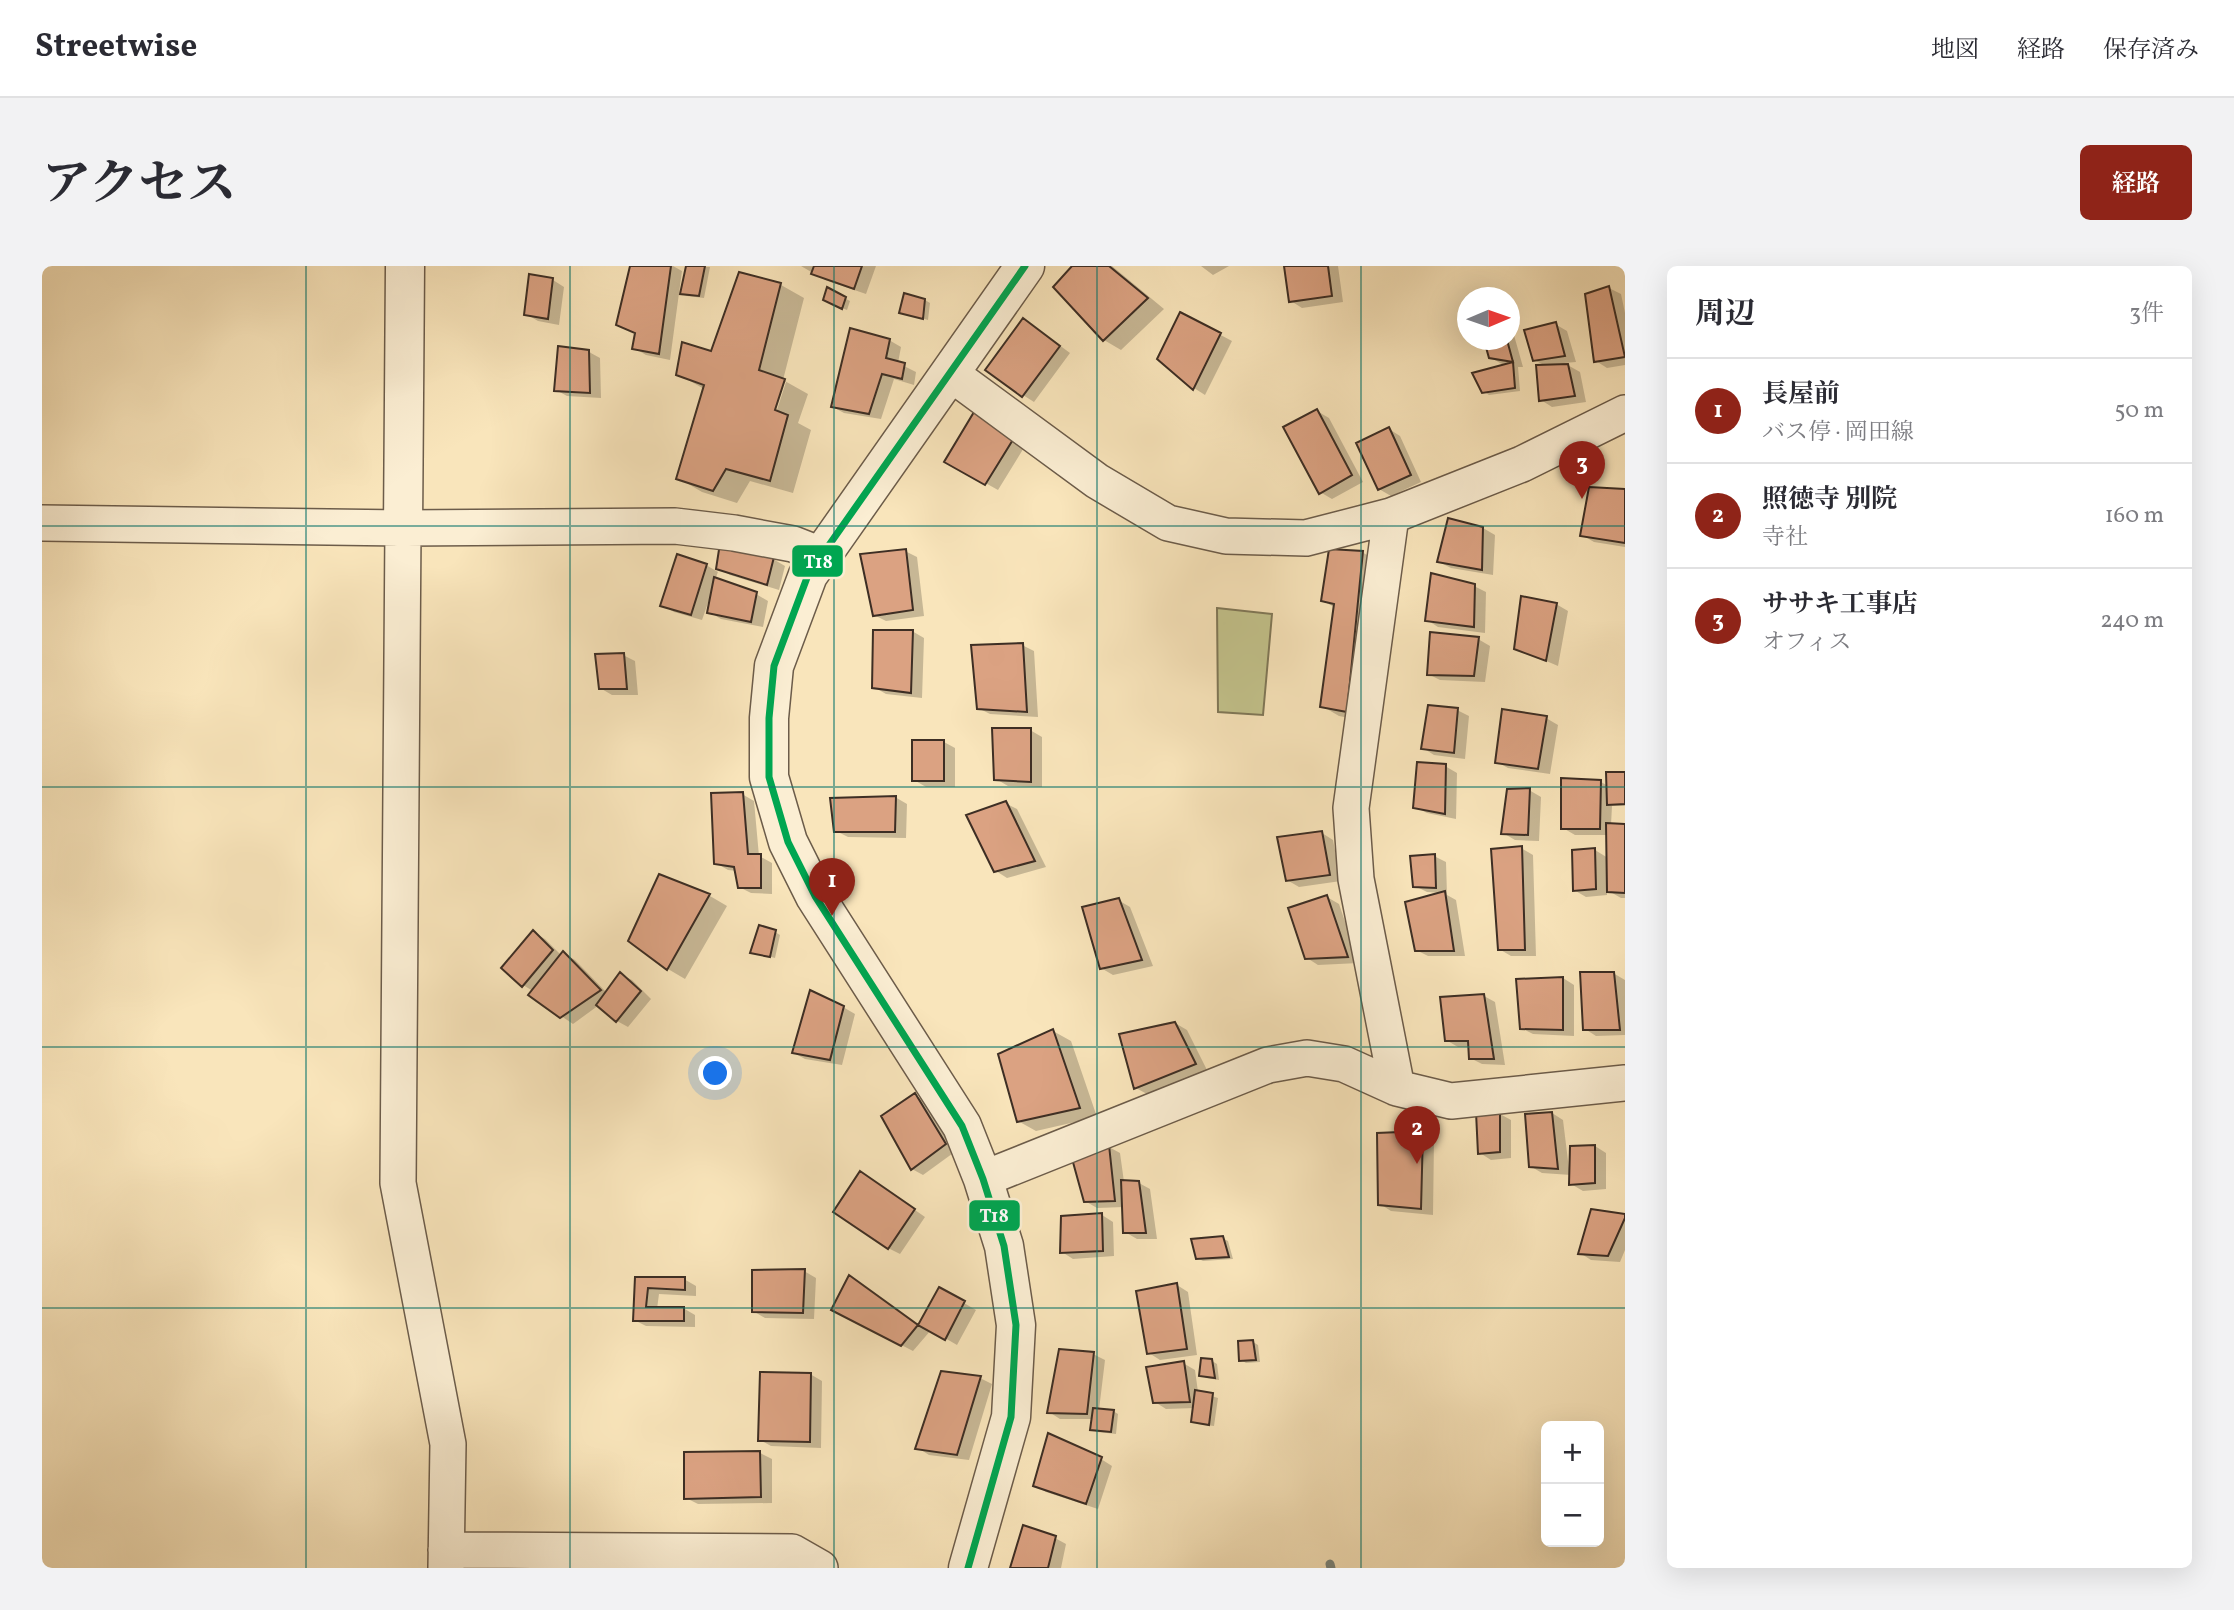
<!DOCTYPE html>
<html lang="ja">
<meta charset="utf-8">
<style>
body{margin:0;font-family:Vollkorn,"Noto Serif JP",serif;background:#f2f2f3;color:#2b2b33}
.controls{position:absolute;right:21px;bottom:21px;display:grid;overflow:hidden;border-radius:10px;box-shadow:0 7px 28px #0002}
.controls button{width:63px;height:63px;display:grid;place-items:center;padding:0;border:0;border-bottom:2px solid #e1e1e2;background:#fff;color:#2b2b33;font:35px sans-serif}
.compass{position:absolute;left:1415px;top:21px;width:63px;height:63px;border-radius:50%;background:#fff;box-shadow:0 7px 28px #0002;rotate:88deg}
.you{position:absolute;left:674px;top:808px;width:24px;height:24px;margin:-18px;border:5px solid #fff;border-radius:50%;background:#1a73e8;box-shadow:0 0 0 10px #1a73e833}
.badge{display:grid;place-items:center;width:46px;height:46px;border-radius:50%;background:#8f2418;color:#fff;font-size:23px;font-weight:700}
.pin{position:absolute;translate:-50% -58px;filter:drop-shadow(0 2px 4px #0008)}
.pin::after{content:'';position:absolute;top:37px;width:24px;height:21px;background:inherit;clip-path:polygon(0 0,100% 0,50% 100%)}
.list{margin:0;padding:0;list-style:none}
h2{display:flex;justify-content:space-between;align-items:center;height:91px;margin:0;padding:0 28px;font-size:30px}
h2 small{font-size:23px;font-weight:400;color:#7c7c81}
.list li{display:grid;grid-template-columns:46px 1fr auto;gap:21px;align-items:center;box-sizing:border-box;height:105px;padding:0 28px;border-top:2px solid #e1e1e2}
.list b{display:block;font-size:26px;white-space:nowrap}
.list p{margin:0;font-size:23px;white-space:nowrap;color:#7c7c81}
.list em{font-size:23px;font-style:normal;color:#7c7c81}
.map{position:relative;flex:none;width:1583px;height:1302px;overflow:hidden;border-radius:10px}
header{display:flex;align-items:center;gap:42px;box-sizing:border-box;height:98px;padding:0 35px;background:#fff;border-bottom:2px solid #e1e1e2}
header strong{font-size:33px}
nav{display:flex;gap:38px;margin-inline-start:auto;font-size:24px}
.intro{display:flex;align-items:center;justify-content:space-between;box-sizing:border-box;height:168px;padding:0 42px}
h1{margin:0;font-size:49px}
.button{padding:18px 32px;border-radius:10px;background:#8f2418;color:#fff;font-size:24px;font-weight:700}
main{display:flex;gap:42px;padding:0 42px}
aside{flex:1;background:#fff;border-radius:10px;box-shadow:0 7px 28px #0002}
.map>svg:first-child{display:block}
</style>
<header>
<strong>Streetwise</strong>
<nav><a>地図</a><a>経路</a><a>保存済み</a></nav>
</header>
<div class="intro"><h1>アクセス</h1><a class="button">経路</a></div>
<main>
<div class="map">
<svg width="1583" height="1302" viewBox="0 0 1583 1302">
<rect width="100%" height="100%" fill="#f9e5bb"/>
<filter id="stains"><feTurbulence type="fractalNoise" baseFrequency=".00286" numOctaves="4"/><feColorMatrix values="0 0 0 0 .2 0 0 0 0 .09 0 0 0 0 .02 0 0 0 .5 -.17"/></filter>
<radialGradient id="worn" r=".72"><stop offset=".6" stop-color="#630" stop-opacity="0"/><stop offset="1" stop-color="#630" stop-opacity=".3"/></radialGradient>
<path fill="#c3c38c" stroke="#807858" stroke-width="2" d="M 1175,342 L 1230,348 L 1221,449 L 1176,446 Z"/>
<path fill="#0003" fill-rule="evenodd" d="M 590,0 L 631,0 L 640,5 L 628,94 L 604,89 L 592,82 L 595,68 Z
M 646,0 L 668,1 L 662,32 L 645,30 L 639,27 Z
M 759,0 L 834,0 L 824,28 L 783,14 Z
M 1033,0 L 1070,0 L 1122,43 L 1079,84 L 1062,74 Z
M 1159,0 L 1187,0 L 1171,9 Z
M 1244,0 L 1296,0 L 1301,36 L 1260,42 L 1249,35 Z
M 698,8 L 739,19 L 762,32 L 741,114 L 766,128 L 756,157 L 769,164 L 751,227 L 708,215 L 695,237 L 660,226 L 636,212 L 662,123 L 636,108 L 670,87 ZM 740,116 L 744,116 L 732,153 L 728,152 Z
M 511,14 L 522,21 L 517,59 L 496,55 L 484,48 Z
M 1567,22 L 1579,28 L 1583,47 L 1583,99 L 1565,102 L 1554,95 Z
M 786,24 L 808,35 L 805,44 L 788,37 Z
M 883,34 L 888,37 L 886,54 L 859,46 Z
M 1139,48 L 1190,75 L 1163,129 L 1152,122 Z
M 1468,55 L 1481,101 L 1476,101 L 1478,125 L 1447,129 L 1441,125 L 1463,100 L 1448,91 L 1444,74 L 1468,74 Z
M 1513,58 L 1525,65 L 1534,96 L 1522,97 L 1538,106 L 1544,136 L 1510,141 L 1499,134 L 1504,100 L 1492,94 Z
M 993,61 L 1028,87 L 992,136 L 981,129 Z
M 847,74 L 859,81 L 856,97 L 874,106 L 872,119 L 852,113 L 839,153 L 802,147 L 791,141 Z
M 547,86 L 558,92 L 559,132 L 525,130 L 514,124 Z
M 1275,145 L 1287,152 L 1321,216 L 1290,233 L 1278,226 Z
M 932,148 L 983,180 L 956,224 L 904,195 Z
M 1347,163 L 1358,170 L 1379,216 L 1349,230 L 1337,223 Z
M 1548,223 L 1583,225 L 1583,281 L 1552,276 L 1540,269 Z
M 1441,262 L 1453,269 L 1451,309 L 1409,302 L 1397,296 Z
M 680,280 L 731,293 L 743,300 L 737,324 L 688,309 L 677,303 L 673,314 L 714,328 L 726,335 L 721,361 L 679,353 L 667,346 L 669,334 L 667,334 L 660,354 L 632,346 L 620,339 L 664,299 L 676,306 Z
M 863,285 L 875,291 L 882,350 L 844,355 L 832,349 Z
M 1320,286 L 1338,297 L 1323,455 L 1297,450 L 1280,440 L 1294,342 L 1281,335 Z
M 1432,320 L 1444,326 L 1443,367 L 1396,361 L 1385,354 Z
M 1514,338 L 1526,345 L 1516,400 L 1474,382 Z
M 870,365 L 882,372 L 880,432 L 844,428 L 832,421 Z
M 1436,373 L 1448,380 L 1443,416 L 1398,414 L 1386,408 Z
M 980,379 L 992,385 L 996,451 L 948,448 L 936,442 Z
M 581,389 L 593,395 L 596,429 L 570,429 L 558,422 Z
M 1415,444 L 1427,450 L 1423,493 L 1392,489 L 1381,482 Z
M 1504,452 L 1516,459 L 1508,508 L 1466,502 L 1455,496 Z
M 988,464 L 1000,471 L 1000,521 L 966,520 L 954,513 Z
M 902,476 L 913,482 L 913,521 L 884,521 L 872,514 Z
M 1403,500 L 1415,507 L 1414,553 L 1385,547 L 1373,541 Z
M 1566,508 L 1583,508 L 1583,540 L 1570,540 L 1569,559 L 1583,560 L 1583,632 L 1579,632 L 1565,624 L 1565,629 L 1544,631 L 1532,624 L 1553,584 L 1566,592 L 1566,569 L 1533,569 L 1521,562 L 1559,516 L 1566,520 Z
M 1487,524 L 1499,531 L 1497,575 L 1473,574 L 1461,567 Z
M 700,528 L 712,535 L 717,590 L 730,597 L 730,628 L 709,627 L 697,621 L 695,605 L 686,604 L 674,597 Z
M 853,531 L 865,538 L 864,572 L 806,571 L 794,565 Z
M 963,537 L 975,543 L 1004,601 L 965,612 L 954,605 Z
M 1280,567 L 1291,574 L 1299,615 L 1257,621 L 1245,614 Z
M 1479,582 L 1491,589 L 1494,690 L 1469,690 L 1457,683 Z
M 1392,590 L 1404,596 L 1405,629 L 1414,634 L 1423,690 L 1386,690 L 1374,684 L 1400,627 L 1385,626 L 1373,620 Z
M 618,610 L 668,630 L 685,640 L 643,713 L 626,703 L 588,675 Z
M 1285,631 L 1297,638 L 1317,697 L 1276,699 L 1265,692 Z
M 1076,634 L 1088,641 L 1111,700 L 1071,709 L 1059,702 Z
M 491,666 L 503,673 L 520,690 L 521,687 L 533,694 L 565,727 L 578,708 L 590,714 L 609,733 L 586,761 L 575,755 L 557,739 L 531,758 L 488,729 L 491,725 L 481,719 Z
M 733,666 L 738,669 L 733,692 L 710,686 Z
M 1571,707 L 1583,714 L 1583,769 L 1554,770 L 1543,763 Z
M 1521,712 L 1532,719 L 1532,770 L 1491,768 L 1479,762 Z
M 1442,730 L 1453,736 L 1463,799 L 1440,798 L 1428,792 L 1428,781 L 1416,781 L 1404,774 Z
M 801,741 L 813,748 L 800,799 L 763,793 L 752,787 Z
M 1133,757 L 1145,764 L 1165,804 L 1105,828 L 1094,822 Z
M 1011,765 L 1029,775 L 1055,851 L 994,865 L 976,855 Z
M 873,830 L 885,836 L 914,885 L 881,909 L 870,903 Z
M 1510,847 L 1521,854 L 1527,903 L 1553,880 L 1564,887 L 1564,923 L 1541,925 L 1529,918 L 1529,909 L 1500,907 L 1488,900 Z
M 1458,848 L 1469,854 L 1469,892 L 1449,894 L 1438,887 Z
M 1381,867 L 1392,874 L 1391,949 L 1349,945 L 1338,938 L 1337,869 Z
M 1067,881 L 1078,887 L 1082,916 L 1097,917 L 1108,923 L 1115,973 L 1095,973 L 1083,966 L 1082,941 L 1055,942 L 1043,935 Z
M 830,914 L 883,951 L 858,988 L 846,982 Z
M 1551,945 L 1583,949 L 1583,984 L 1578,996 L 1549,994 L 1538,987 Z
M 1060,949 L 1071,956 L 1072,990 L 1031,993 L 1020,986 Z
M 1180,972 L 1186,975 L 1191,993 L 1161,995 L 1155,992 Z
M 762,1005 L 774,1012 L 772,1053 L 723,1052 L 711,1045 Z
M 595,1013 L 642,1013 L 654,1020 L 654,1030 L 617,1028 L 615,1043 L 641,1042 L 653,1049 L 653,1061 L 604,1060 L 592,1054 Z
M 819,1018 L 878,1061 L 898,1023 L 934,1044 L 915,1079 L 889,1064 L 871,1085 L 803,1050 Z
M 1135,1019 L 1146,1026 L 1155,1089 L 1118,1094 L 1107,1087 Z
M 1211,1076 L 1216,1079 L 1218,1096 L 1204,1097 L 1199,1094 Z
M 1051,1088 L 1063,1094 L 1057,1144 L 1071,1145 L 1076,1148 L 1074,1168 L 1055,1166 L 1050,1163 L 1051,1153 L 1018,1153 L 1007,1146 Z
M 1170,1095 L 1175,1098 L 1177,1114 L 1164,1112 L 1159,1109 Z
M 1141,1097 L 1153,1104 L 1156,1126 L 1176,1132 L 1172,1160 L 1157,1158 L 1151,1155 L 1153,1142 L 1124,1143 L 1113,1136 Z
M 768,1108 L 780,1115 L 779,1182 L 729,1180 L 718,1174 Z
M 938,1112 L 950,1118 L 927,1194 L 887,1189 L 876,1182 Z
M 718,1187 L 730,1193 L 730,1237 L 656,1238 L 644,1232 Z
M 1059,1193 L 1070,1200 L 1056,1243 L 1004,1226 L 993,1219 Z
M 1013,1272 L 1024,1278 L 1019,1302 L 970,1302 Z"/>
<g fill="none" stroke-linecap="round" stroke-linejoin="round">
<path stroke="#78847c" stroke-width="9" d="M 1288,1298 L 1289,1302"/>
</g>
<path fill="#dba282" stroke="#3d2e24" stroke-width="2" d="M 588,0 L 629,0 L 617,88 L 590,83 L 593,67 L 574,59 Z
M 644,0 L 663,0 L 657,30 L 638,28 Z
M 772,0 L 820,0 L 812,23 L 769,8 Z
M 1030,0 L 1067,0 L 1106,32 L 1061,75 L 1011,21 Z
M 1242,0 L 1286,0 L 1290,30 L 1247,36 Z
M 697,6 L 739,17 L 717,104 L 743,113 L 733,144 L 746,149 L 728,215 L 684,203 L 671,225 L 634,213 L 662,119 L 634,109 L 640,76 L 669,85 Z
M 487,8 L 511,12 L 506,53 L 482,49 Z
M 1567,20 L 1583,91 L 1552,96 L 1543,28 Z
M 785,21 L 804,31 L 800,43 L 781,34 Z
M 862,27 L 883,33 L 881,53 L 857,47 Z
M 1138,46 L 1179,67 L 1151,124 L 1115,93 Z
M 981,52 L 1018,80 L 980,131 L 943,104 Z
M 1514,56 L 1523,90 L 1491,95 L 1482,64 Z
M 808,62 L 848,73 L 844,92 L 863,97 L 860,113 L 840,108 L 827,148 L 789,141 Z
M 1442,74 L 1465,74 L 1471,96 L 1447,92 Z
M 516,80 L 547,84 L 548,127 L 512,125 Z
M 1471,96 L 1473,122 L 1440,127 L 1430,107 Z
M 1526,98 L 1533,130 L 1497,135 L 1494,99 Z
M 1275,143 L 1310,209 L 1277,228 L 1241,161 Z
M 932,146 L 972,172 L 943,219 L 902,196 Z
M 1347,161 L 1369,209 L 1336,224 L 1314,177 Z
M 1547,221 L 1583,223 L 1583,277 L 1538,270 Z
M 1406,252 L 1441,261 L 1440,304 L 1395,296 Z
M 678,277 L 732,291 L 725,319 L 674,303 Z
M 864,283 L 871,344 L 831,350 L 818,288 Z
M 1287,283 L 1321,285 L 1305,446 L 1278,441 L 1292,338 L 1279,335 Z
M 635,288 L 665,298 L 649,349 L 618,340 Z
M 1389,307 L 1433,318 L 1432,361 L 1383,355 Z
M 672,311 L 715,326 L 709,356 L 665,347 Z
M 1479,330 L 1515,337 L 1504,395 L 1472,383 Z
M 831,364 L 871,364 L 869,427 L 830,422 Z
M 1388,366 L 1437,371 L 1432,410 L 1385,409 Z
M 981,377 L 985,446 L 935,443 L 929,379 Z
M 582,387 L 585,423 L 557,423 L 553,388 Z
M 1386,439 L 1416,442 L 1412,487 L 1379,483 Z
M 1460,443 L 1505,450 L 1496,503 L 1453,497 Z
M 950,462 L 989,462 L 989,516 L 952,514 Z
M 870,474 L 902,474 L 902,515 L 870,515 Z
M 1375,496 L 1404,498 L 1403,548 L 1371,542 Z
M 1564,506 L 1583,506 L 1583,538 L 1565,539 Z
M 1519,512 L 1559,514 L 1558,563 L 1519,563 Z
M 1488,522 L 1486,569 L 1459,568 L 1465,523 Z
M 701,526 L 706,588 L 719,588 L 719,622 L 696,622 L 692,601 L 672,598 L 669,527 Z
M 854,530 L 853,566 L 792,566 L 788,532 Z
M 964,535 L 993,595 L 952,606 L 924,549 Z
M 1564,557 L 1583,558 L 1583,627 L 1565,626 Z
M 1280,565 L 1288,609 L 1244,615 L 1235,571 Z
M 1480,580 L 1483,684 L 1456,684 L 1449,583 Z
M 1553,582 L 1554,623 L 1531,625 L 1530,584 Z
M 1393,588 L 1394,622 L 1371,621 L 1368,590 Z
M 617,608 L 668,628 L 625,704 L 586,675 Z
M 1403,625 L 1412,685 L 1373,685 L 1363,636 Z
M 1285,629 L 1306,691 L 1263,693 L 1246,642 Z
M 1077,632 L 1100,694 L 1058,703 L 1040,641 Z
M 717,659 L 734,664 L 728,691 L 708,687 Z
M 491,664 L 511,684 L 480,721 L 459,702 Z
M 521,685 L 559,724 L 518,752 L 486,729 Z
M 578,706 L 599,725 L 574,756 L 554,739 Z
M 1538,706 L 1572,706 L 1578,764 L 1541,764 Z
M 1521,711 L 1521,764 L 1478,763 L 1474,713 Z
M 768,724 L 802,740 L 788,794 L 750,787 Z
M 1442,728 L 1452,793 L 1427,793 L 1426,775 L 1403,775 L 1398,731 Z
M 1133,756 L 1154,798 L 1092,823 L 1077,768 Z
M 1011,763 L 1038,842 L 975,856 L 956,788 Z
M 873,827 L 904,878 L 869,904 L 839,850 Z
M 1434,846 L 1458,846 L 1458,886 L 1436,888 Z
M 1510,846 L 1516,903 L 1487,901 L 1483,848 Z
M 1381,865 L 1379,943 L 1336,939 L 1335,867 Z
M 1067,879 L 1073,935 L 1042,936 L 1029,889 Z
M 1553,879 L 1553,917 L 1527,919 L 1528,880 Z
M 818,905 L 873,943 L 846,983 L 791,946 Z
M 1079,914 L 1097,915 L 1104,967 L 1081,967 Z
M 1549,943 L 1583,948 L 1583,952 L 1566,990 L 1536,988 Z
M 1060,947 L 1061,985 L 1018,987 L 1019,950 Z
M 1181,970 L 1187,991 L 1154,993 L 1149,973 Z
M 763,1003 L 761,1047 L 710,1046 L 710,1004 Z
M 807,1009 L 876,1059 L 859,1080 L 789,1044 Z
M 593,1011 L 643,1011 L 643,1024 L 606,1022 L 604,1041 L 642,1041 L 642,1055 L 591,1055 Z
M 1135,1017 L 1145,1083 L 1105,1088 L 1094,1025 Z
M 897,1021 L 923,1035 L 903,1074 L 876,1059 Z
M 1211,1074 L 1214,1094 L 1197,1095 L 1196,1075 Z
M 1017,1083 L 1052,1086 L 1045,1148 L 1005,1147 Z
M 1159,1092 L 1170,1093 L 1173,1112 L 1157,1110 Z
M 1142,1095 L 1148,1136 L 1111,1137 L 1104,1101 Z
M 899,1105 L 939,1110 L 915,1189 L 873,1183 Z
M 718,1106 L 769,1107 L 768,1176 L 716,1175 Z
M 1153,1124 L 1171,1127 L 1167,1159 L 1149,1156 Z
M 1051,1142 L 1072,1144 L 1069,1166 L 1048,1164 Z
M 1006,1167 L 1060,1191 L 1044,1238 L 991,1220 Z
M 718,1185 L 719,1231 L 642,1233 L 642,1186 Z
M 981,1259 L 1014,1270 L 1006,1302 L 968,1302 Z"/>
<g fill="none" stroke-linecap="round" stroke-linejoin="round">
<defs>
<path id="minor" d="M 908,107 L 1055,215 L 1126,257 L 1184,270 L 1264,272 L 1349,250 L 1480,198 L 1583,147
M 1349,250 L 1309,542 L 1314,613 L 1355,822 L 1409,835 L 1583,817
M 0,257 L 361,262 L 633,260 L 692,267 L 751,278 L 779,289
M 361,262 L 356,917 L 406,1178 L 404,1302
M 941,913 L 1226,799 L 1265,792 L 1302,798 L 1355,822
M 404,1284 L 750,1286 L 778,1302"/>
<path id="tertiary" d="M 361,262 L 363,0
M 926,1302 L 969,1151 L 974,1059 L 962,980 L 941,913 L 920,860 L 773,630 L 746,576 L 727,511 L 727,452 L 732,400 L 766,309 L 983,0"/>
</defs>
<use href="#minor" stroke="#6c5c4a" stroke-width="38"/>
<use href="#tertiary" stroke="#6c5c4a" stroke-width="41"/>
<use href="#minor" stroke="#fbeed3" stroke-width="35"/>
<use href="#tertiary" stroke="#fbeed3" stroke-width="38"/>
<defs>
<path id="bus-1" d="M 926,1302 L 969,1151 L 974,1059 L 962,980 L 941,913 L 920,860 L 773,630 L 746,576 L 727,511 L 727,452 L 732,400 L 766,309 L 983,0"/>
</defs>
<use href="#bus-1" stroke="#fbeed3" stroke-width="12"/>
<use href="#bus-1" stroke="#00a651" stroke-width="7"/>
</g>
<path fill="none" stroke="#0f766e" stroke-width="2" stroke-opacity="0.55" d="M 264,0 L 264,1302M 528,0 L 528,1302M 792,0 L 792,1302M 1055,0 L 1055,1302M 1319,0 L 1319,1302M 0,260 L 1583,260M 0,521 L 1583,521M 0,781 L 1583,781M 0,1042 L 1583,1042"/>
<g stroke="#fbeed3" stroke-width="2.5">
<rect x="749" y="278" width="53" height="34" rx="7" fill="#00a651"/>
<rect x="926" y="933" width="53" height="33" rx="7" fill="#00a651"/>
</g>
<g font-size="19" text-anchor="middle" font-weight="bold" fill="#fff">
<text x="776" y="302">T18</text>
<text x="952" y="956">T18</text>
</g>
<rect width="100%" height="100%" filter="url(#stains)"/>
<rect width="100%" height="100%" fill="url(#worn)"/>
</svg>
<div class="controls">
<button>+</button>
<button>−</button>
</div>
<svg class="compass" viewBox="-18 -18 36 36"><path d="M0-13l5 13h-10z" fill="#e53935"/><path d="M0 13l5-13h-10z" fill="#7c7c81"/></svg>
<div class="you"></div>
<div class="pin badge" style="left:790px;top:650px">1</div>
<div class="pin badge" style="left:1375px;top:898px">2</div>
<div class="pin badge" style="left:1540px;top:233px">3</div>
</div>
<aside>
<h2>周辺<small>3件</small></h2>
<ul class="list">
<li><span class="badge">1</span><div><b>長屋前</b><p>バス停 · 岡田線</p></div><em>50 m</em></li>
<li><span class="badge">2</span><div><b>照徳寺 別院</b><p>寺社</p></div><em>160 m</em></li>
<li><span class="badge">3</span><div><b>ササキ工事店</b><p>オフィス</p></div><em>240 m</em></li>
</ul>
</aside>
</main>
